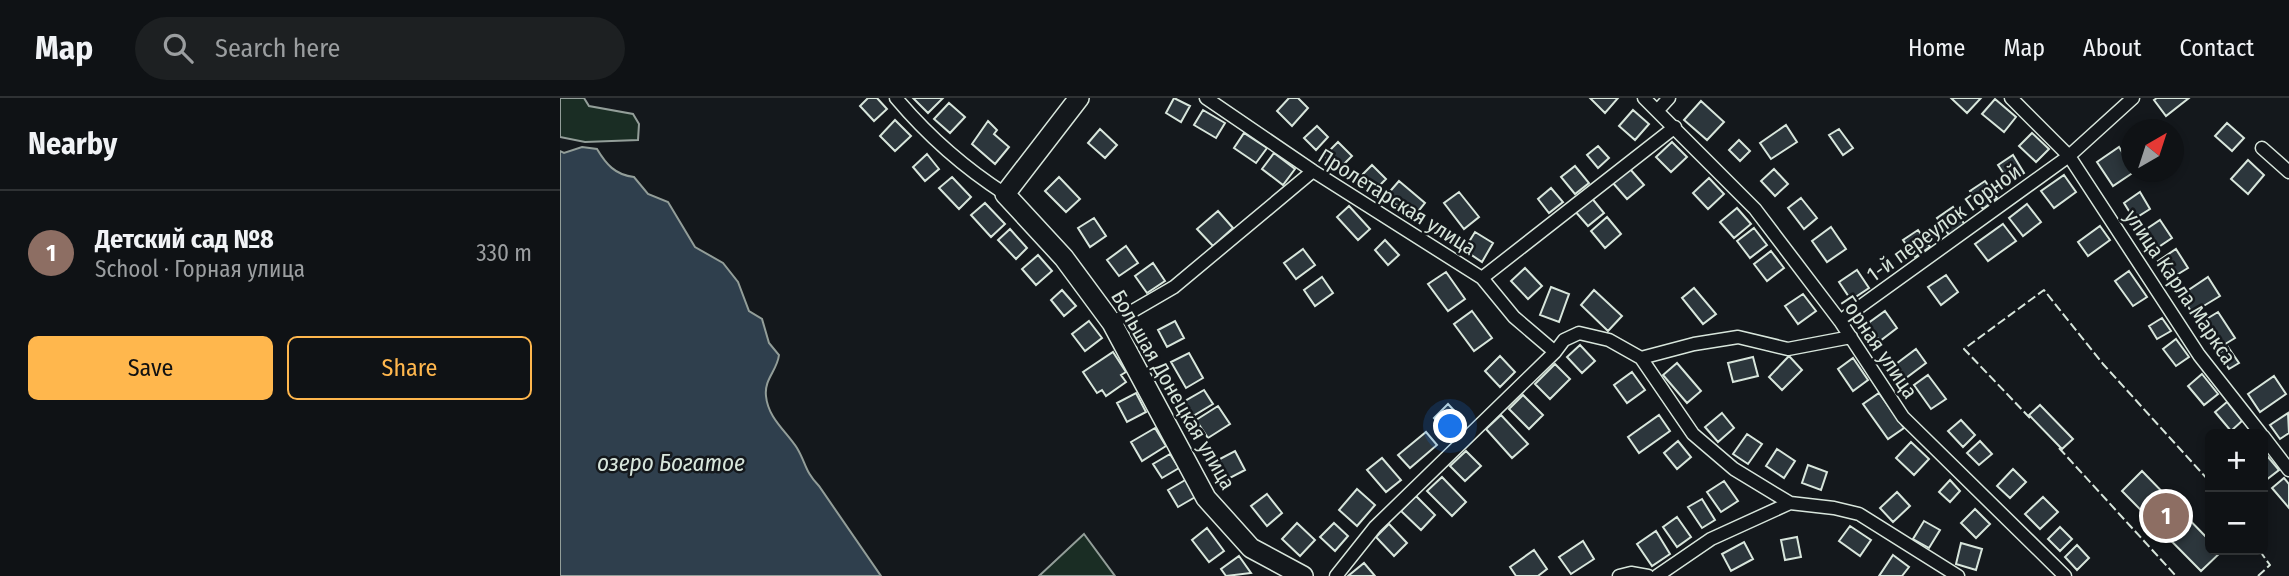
<!DOCTYPE html>
<meta charset="utf-8">
<style>
body{margin:0;font-family:"Fira Sans Condensed",sans-serif;background:#1d2022;color:#f1f3f6}
.controls{position:absolute;right:21px;bottom:21px;display:grid;overflow:hidden;border-radius:10px;box-shadow:0 4px 10px #0003}
.controls button{width:63px;height:63px;display:grid;place-items:center;padding:0;border:0;border-bottom:2px solid #2f3234;background:#0f1215;color:#f1f3f6;font:35px sans-serif}
.compass{position:absolute;left:1561px;top:21px;width:63px;height:63px;border-radius:50%;background:#0f1215;box-shadow:0 4px 10px #0003;rotate:39deg}
.you{position:absolute;left:891px;top:329px;width:24px;height:24px;margin:-18px;border:5px solid #fff;border-radius:50%;background:#1a73e8;box-shadow:0 0 0 10px #1a73e833}
.badge{display:grid;place-items:center;width:46px;height:46px;border-radius:50%;background:#ffb74d;color:#fff;font-size:23px;font-weight:700}
.pin{position:absolute;translate:-50% -50%;border:4px solid #fff;box-shadow:0 2px 7px #0006}
.list{margin:0;padding:0;list-style:none}
h2{display:flex;justify-content:space-between;align-items:center;height:91px;margin:0;padding:0 28px;font-size:30px}
h2 small{font-size:23px;font-weight:400;color:#9b9ea0}
.list li{display:grid;grid-template-columns:46px 1fr auto;gap:21px;align-items:center;box-sizing:border-box;height:126px;padding:0 28px;border-top:2px solid #2f3234}
.list b{display:block;font-size:26px;white-space:nowrap}
.list p{margin:0;font-size:23px;white-space:nowrap;color:#9b9ea0}
.list em{font-size:23px;font-style:normal;color:#9b9ea0}
.actions{display:flex;gap:14px;padding:21px 28px}
.actions a{flex:1;padding:16px 0;border:2px solid #ffb74d;border-radius:10px;text-align:center;font-size:24px;color:#ffb74d}
.actions .main{background:#ffb74d;color:#111}
.icon{flex:none;width:38px;height:38px;fill:none;stroke:currentColor;stroke-width:2;stroke-linecap:round;stroke-linejoin:round}
.map{position:relative;flex:none;width:1729px;height:478px;overflow:hidden}
header{display:flex;align-items:center;gap:42px;box-sizing:border-box;height:98px;padding:0 35px;background:#0f1215;border-bottom:2px solid #2f3234}
header strong{font-size:33px}
nav{display:flex;gap:38px;margin-inline-start:auto;font-size:24px}
.search{width:490px;height:63px;background:#1d2022;display:flex;align-items:center;gap:18px;box-sizing:border-box;padding:0 24px;border-radius:38px;color:#9b9ea0;font-size:26px}
main{display:flex}
aside{flex:1;background:#0f1215}
.map>svg:first-child{display:block}
</style>
<header>
<strong>Map</strong>
<div class="search"><svg class="icon" aria-label="search" viewBox="0 0 24 24"><circle cx="10" cy="10" r="6"/><path d="M15 15l6 6"/></svg>Search here</div>
<nav><a>Home</a><a>Map</a><a>About</a><a>Contact</a></nav>
</header>
<main>
<aside>
<h2>Nearby<small></small></h2>
<ul class="list">
<li><span class="badge" style="background:#8d6e63">1</span><div><b>Детский сад №8</b><p>School · Горная улица</p></div><em>330 m</em></li>
</ul>
<div class="actions"><a class="main">Save</a><a>Share</a></div>
</aside>
<div class="map">
<svg width="1729" height="478" viewBox="0 0 1729 478">
<rect width="100%" height="100%" fill="#14181c"/>
<path fill="#1a2d24" stroke="#939e99" stroke-width="2" d="M 0,0 L 24,0 L 29,8 L 73,16 L 79,26 L 78,42 L 25,44 L 0,39 Z
M 524,436 L 555,478 L 479,478 Z"/>
<path fill="#2f3f4d" stroke="#939e99" stroke-width="2" d="M 22,49 L 37,51 C 46,66 55,77 74,79 L 88,96 L 108,104 L 135,149 L 163,165 L 178,184 L 189,213 L 202,221 L 209,245 L 219,257 C 217,273 204,281 206,298 C 208,320 226,333 237,350 C 246,365 245,374 259,388 L 321,478 L 0,478 L 0,53 L 4,55 Z"/>
<path fill="#2c363c" stroke="#d8e6dc" stroke-width="2" d="M 308,0 L 317,0 L 327,11 L 314,23 L 300,8 Z
M 353,0 L 383,0 L 368,15 Z
M 614,0 L 630,8 L 621,24 L 606,15 Z
M 729,0 L 738,0 L 748,10 L 732,28 L 717,13 Z
M 1030,0 L 1058,0 L 1045,15 Z
M 1391,0 L 1421,0 L 1407,15 Z
M 1597,0 L 1629,0 L 1606,18 L 1594,2 Z
M 1435,1 L 1456,19 L 1444,34 L 1422,16 Z
M 1141,3 L 1164,24 L 1147,42 L 1124,22 Z
M 389,5 L 405,19 L 390,35 L 374,21 Z
M 643,12 L 665,25 L 656,40 L 634,27 Z
M 1073,12 L 1089,26 L 1075,42 L 1059,28 Z
M 335,22 L 351,38 L 335,53 L 320,38 Z
M 428,23 L 437,32 L 434,36 L 449,49 L 435,66 L 412,46 Z
M 1667,25 L 1684,40 L 1672,53 L 1655,38 Z
M 1226,27 L 1237,44 L 1211,61 L 1200,45 Z
M 757,28 L 768,39 L 756,52 L 744,40 Z
M 540,31 L 557,47 L 545,60 L 528,45 Z
M 1279,31 L 1293,50 L 1283,57 L 1269,37 Z
M 684,35 L 707,50 L 696,65 L 674,50 Z
M 1472,35 L 1489,51 L 1476,64 L 1459,48 Z
M 1179,42 L 1190,53 L 1180,63 L 1169,52 Z
M 778,44 L 792,58 L 778,72 L 764,58 Z
M 1112,44 L 1127,59 L 1111,74 L 1096,59 Z
M 1038,48 L 1049,60 L 1038,70 L 1027,57 Z
M 1559,49 L 1574,74 L 1553,88 L 1537,64 Z
M 714,55 L 735,71 L 723,87 L 702,71 Z
M 367,56 L 379,71 L 365,83 L 353,69 Z
M 1453,57 L 1464,75 L 1450,85 L 1438,67 Z
M 1688,62 L 1704,77 L 1688,96 L 1671,81 Z
M 812,67 L 826,81 L 814,93 L 800,79 Z
M 1015,68 L 1029,85 L 1015,96 L 1001,79 Z
M 1070,71 L 1084,87 L 1067,101 L 1053,85 Z
M 1214,71 L 1228,86 L 1215,98 L 1201,83 Z
M 1504,77 L 1516,94 L 1494,110 L 1481,93 Z
M 392,79 L 411,99 L 399,111 L 379,90 Z
M 499,79 L 520,101 L 506,114 L 485,93 Z
M 1149,80 L 1164,96 L 1148,111 L 1133,95 Z
M 839,83 L 865,105 L 852,121 L 826,98 Z
M 1425,83 L 1437,100 L 1423,111 L 1410,93 Z
M 991,90 L 1003,104 L 989,115 L 978,101 Z
M 899,94 L 919,119 L 904,131 L 884,105 Z
M 1580,94 L 1590,111 L 1574,121 L 1564,105 Z
M 1030,98 L 1044,115 L 1028,128 L 1014,112 Z
M 1241,100 L 1257,120 L 1244,131 L 1228,110 Z
M 425,105 L 445,126 L 431,139 L 411,117 Z
M 1467,106 L 1481,124 L 1463,138 L 1449,120 Z
M 789,108 L 810,131 L 798,142 L 777,119 Z
M 1393,109 L 1405,127 L 1389,137 L 1377,120 Z
M 1177,110 L 1191,126 L 1174,140 L 1160,124 Z
M 658,113 L 673,130 L 653,148 L 637,131 Z
M 1047,119 L 1061,136 L 1045,150 L 1031,133 Z
M 534,120 L 546,138 L 530,149 L 518,130 Z
M 1600,122 L 1612,140 L 1594,152 L 1582,134 Z
M 1443,126 L 1456,143 L 1428,163 L 1415,146 Z
M 1540,128 L 1550,142 L 1528,158 L 1518,144 Z
M 1271,129 L 1286,151 L 1267,164 L 1252,143 Z
M 1194,130 L 1207,147 L 1190,160 L 1177,143 Z
M 450,131 L 467,150 L 456,161 L 438,142 Z
M 1358,132 L 1370,149 L 1355,159 L 1343,142 Z
M 915,134 L 933,145 L 922,164 L 904,152 Z
M 825,142 L 839,157 L 828,167 L 815,152 Z
M 566,148 L 578,165 L 559,178 L 547,162 Z
M 743,151 L 755,167 L 736,181 L 724,165 Z
M 1616,151 L 1628,170 L 1610,181 L 1598,163 Z
M 1211,153 L 1224,170 L 1207,183 L 1194,166 Z
M 478,157 L 492,173 L 476,187 L 462,171 Z
M 593,165 L 605,183 L 587,195 L 575,178 Z
M 965,170 L 982,188 L 968,201 L 951,183 Z
M 1297,172 L 1309,190 L 1291,202 L 1279,184 Z
M 1569,173 L 1587,199 L 1573,208 L 1555,183 Z
M 886,174 L 905,201 L 888,213 L 868,186 Z
M 1386,177 L 1398,194 L 1381,207 L 1368,189 Z
M 762,179 L 773,195 L 755,208 L 744,192 Z
M 1648,179 L 1660,198 L 1632,215 L 1621,197 Z
M 991,189 L 1009,196 L 999,224 L 980,217 Z
M 1134,190 L 1156,216 L 1143,226 L 1122,200 Z
M 502,192 L 516,208 L 504,218 L 491,202 Z
M 1034,192 L 1062,218 L 1048,233 L 1021,207 Z
M 1243,196 L 1256,213 L 1238,226 L 1225,208 Z
M 912,213 L 932,240 L 914,253 L 894,226 Z
M 1325,213 L 1337,230 L 1320,243 L 1307,226 Z
M 1658,214 L 1675,240 L 1657,251 L 1640,225 Z
M 1602,220 L 1611,233 L 1597,241 L 1589,228 Z
M 529,223 L 542,240 L 525,253 L 512,236 Z
M 615,223 L 624,240 L 607,249 L 598,232 Z
M 1616,241 L 1629,259 L 1616,268 L 1603,251 Z
M 1020,247 L 1035,263 L 1022,275 L 1007,259 Z
M 1668,249 L 1679,265 L 1669,271 L 1659,255 Z
M 1356,251 L 1366,265 L 1346,280 L 1336,266 Z
M 553,254 L 566,274 L 561,277 L 566,284 L 546,298 L 542,292 L 537,295 L 523,274 Z
M 629,255 L 643,280 L 626,290 L 611,264 Z
M 940,258 L 955,274 L 940,289 L 925,273 Z
M 1229,258 L 1242,272 L 1222,292 L 1209,279 Z
M 1193,259 L 1198,278 L 1173,284 L 1168,265 Z
M 1293,260 L 1308,282 L 1293,293 L 1278,271 Z
M 1117,265 L 1141,293 L 1127,305 L 1103,277 Z
M 995,266 L 1010,281 L 990,301 L 975,286 Z
M 1072,274 L 1085,292 L 1067,305 L 1054,287 Z
M 1642,276 L 1658,296 L 1644,307 L 1628,288 Z
M 1368,277 L 1386,301 L 1371,311 L 1354,287 Z
M 1714,278 L 1726,296 L 1700,314 L 1688,296 Z
M 644,292 L 653,306 L 633,318 L 625,303 Z
M 576,295 L 586,314 L 567,324 L 557,305 Z
M 1319,295 L 1344,330 L 1328,341 L 1303,306 Z
M 963,297 L 983,317 L 969,331 L 949,311 Z
M 1667,304 L 1682,323 L 1671,333 L 1655,314 Z
M 888,306 L 903,322 L 889,336 L 874,320 Z
M 1480,307 L 1513,341 L 1502,351 L 1469,317 Z
M 658,308 L 670,326 L 648,340 L 636,322 Z
M 1162,315 L 1174,330 L 1158,344 L 1145,329 Z
M 1728,315 L 1729,335 L 1720,341 L 1710,327 Z
M 941,317 L 968,346 L 952,360 L 926,331 Z
M 1099,317 L 1110,333 L 1079,355 L 1068,339 Z
M 1401,322 L 1415,337 L 1403,349 L 1388,333 Z
M 595,330 L 606,348 L 582,363 L 571,344 Z
M 866,334 L 877,347 L 850,370 L 838,357 Z
M 1187,336 L 1202,346 L 1188,366 L 1173,356 Z
M 1118,343 L 1131,359 L 1117,371 L 1104,355 Z
M 1420,343 L 1432,356 L 1419,367 L 1407,355 Z
M 1351,344 L 1369,361 L 1354,377 L 1336,360 Z
M 1217,351 L 1235,363 L 1224,380 L 1206,368 Z
M 675,353 L 685,372 L 668,381 L 658,362 Z
M 906,353 L 921,368 L 905,383 L 890,368 Z
M 610,356 L 619,370 L 602,380 L 593,366 Z
M 1708,359 L 1719,372 L 1706,382 L 1703,378 L 1703,363 Z
M 822,360 L 841,382 L 826,394 L 807,372 Z
M 1248,367 L 1267,374 L 1261,392 L 1242,385 Z
M 1453,371 L 1466,384 L 1450,400 L 1437,388 Z
M 1582,373 L 1650,443 L 1650,452 L 1661,454 L 1641,473 L 1562,393 Z
M 882,379 L 906,404 L 892,418 L 867,393 Z
M 1724,380 L 1729,386 L 1729,410 L 1712,390 Z
M 627,381 L 637,398 L 618,409 L 608,392 Z
M 1390,382 L 1400,393 L 1390,404 L 1379,394 Z
M 1164,383 L 1178,403 L 1161,414 L 1147,394 Z
M 797,391 L 815,407 L 797,428 L 779,412 Z
M 1337,394 L 1350,408 L 1333,424 L 1320,410 Z
M 707,396 L 722,415 L 707,428 L 691,408 Z
M 856,398 L 875,417 L 861,432 L 841,413 Z
M 1483,399 L 1498,414 L 1480,431 L 1465,416 Z
M 1142,401 L 1155,422 L 1142,430 L 1128,409 Z
M 1415,411 L 1430,426 L 1416,440 L 1401,425 Z
M 1117,419 L 1131,439 L 1117,449 L 1103,429 Z
M 1364,423 L 1380,432 L 1369,450 L 1353,441 Z
M 737,425 L 755,442 L 740,458 L 722,441 Z
M 774,425 L 788,438 L 775,453 L 760,439 Z
M 829,426 L 847,445 L 834,458 L 816,439 Z
M 1290,428 L 1311,442 L 1300,458 L 1279,443 Z
M 1500,429 L 1512,441 L 1500,453 L 1488,441 Z
M 647,430 L 664,453 L 649,464 L 632,442 Z
M 1096,433 L 1110,456 L 1092,468 L 1077,446 Z
M 1237,439 L 1241,459 L 1225,462 L 1221,442 Z
M 1023,443 L 1034,461 L 1011,476 L 999,459 Z
M 1184,444 L 1193,461 L 1171,473 L 1162,456 Z
M 1401,445 L 1422,451 L 1416,472 L 1396,466 Z
M 1517,447 L 1529,460 L 1517,472 L 1505,459 Z
M 974,452 L 987,471 L 978,478 L 956,478 L 950,469 Z
M 1333,457 L 1349,469 L 1342,478 L 1319,478 Z
M 679,458 L 691,475 L 666,478 L 661,471 Z
M 804,465 L 815,478 L 788,478 Z"/>
<g fill="none" stroke-linecap="round" stroke-linejoin="round">
<defs>
<path id="street" d="M 336,0 C 368,38 403,69 445,96
M 646,0 L 753,73 L 922,180 L 954,219 L 995,254 L 1004,242 L 1019,235 L 1049,242 L 1081,260 L 1133,336 L 1174,371 L 1230,405 L 1274,410 L 1299,416 L 1398,478
M 1084,0 L 1195,111 L 1280,223 L 1343,319 L 1505,478
M 1451,0 L 1509,58 L 1639,257 L 1701,336
M 1098,12 L 1109,0
M 1702,50 L 1729,74
M 922,180 L 1115,29
M 1280,223 L 1509,58 L 1573,0
M 552,225 L 614,189 L 753,73
M 1081,260 L 1134,246 L 1178,239 L 1228,251 L 1291,239
M 1703,338 L 1729,372
M 776,478 L 815,429 L 995,254
M 1059,478 L 1071,475 L 1088,478
M 1097,478 L 1151,441 L 1230,405"/>
<path id="secondary" d="M 519,0 L 445,96 L 504,160 L 552,225 L 646,400 L 691,450 L 743,478"/>
</defs>
<use href="#street" stroke="#d8e6dc" stroke-width="15"/>
<use href="#secondary" stroke="#d8e6dc" stroke-width="22"/>
<use href="#street" stroke="#14181c" stroke-width="12"/>
<use href="#secondary" stroke="#14181c" stroke-width="19"/>
<path stroke="#d8e6dc" stroke-width="2" stroke-dasharray="9 3.5" stroke-linecap="butt" d="M 1470,320 L 1404,251 L 1484,192 L 1543,266 L 1650,384
M 1499,350 L 1616,478
M 1698,478 L 1710,467 L 1699,452"/>
</g>
<g text-anchor="middle" dominant-baseline="central" stroke-width="5" stroke-linejoin="round" paint-order="stroke">
<g font-size="21" fill="#d8e6dc" stroke="#14181c">
<text transform="translate(837 104) rotate(32)">Пролетарская улица</text>
<text transform="translate(1384 125) rotate(-36)">1-й переулок Горной</text>
<text transform="translate(1620 189) rotate(56)">улица Карла Маркса</text>
<text transform="translate(1319 249) rotate(56)">Горная улица</text>
<text transform="translate(613 292) rotate(60)">Большая Донецкая улица</text>
</g>
<g font-size="23" font-style="italic" fill="#d8e6dc" stroke="#14181c">
<text x="111" y="365">озеро Богатое</text>
</g>
</g>
</svg>
<div class="controls">
<button>+</button>
<button>−</button>
</div>
<svg class="compass" viewBox="-18 -18 36 36"><path d="M0-13l5 13h-10z" fill="#e53935"/><path d="M0 13l5-13h-10z" fill="#9b9ea0"/></svg>
<div class="you"></div>
<div class="pin badge" style="left:1606px;top:418px;background:#8d6e63">1</div>
</div>
</main>
